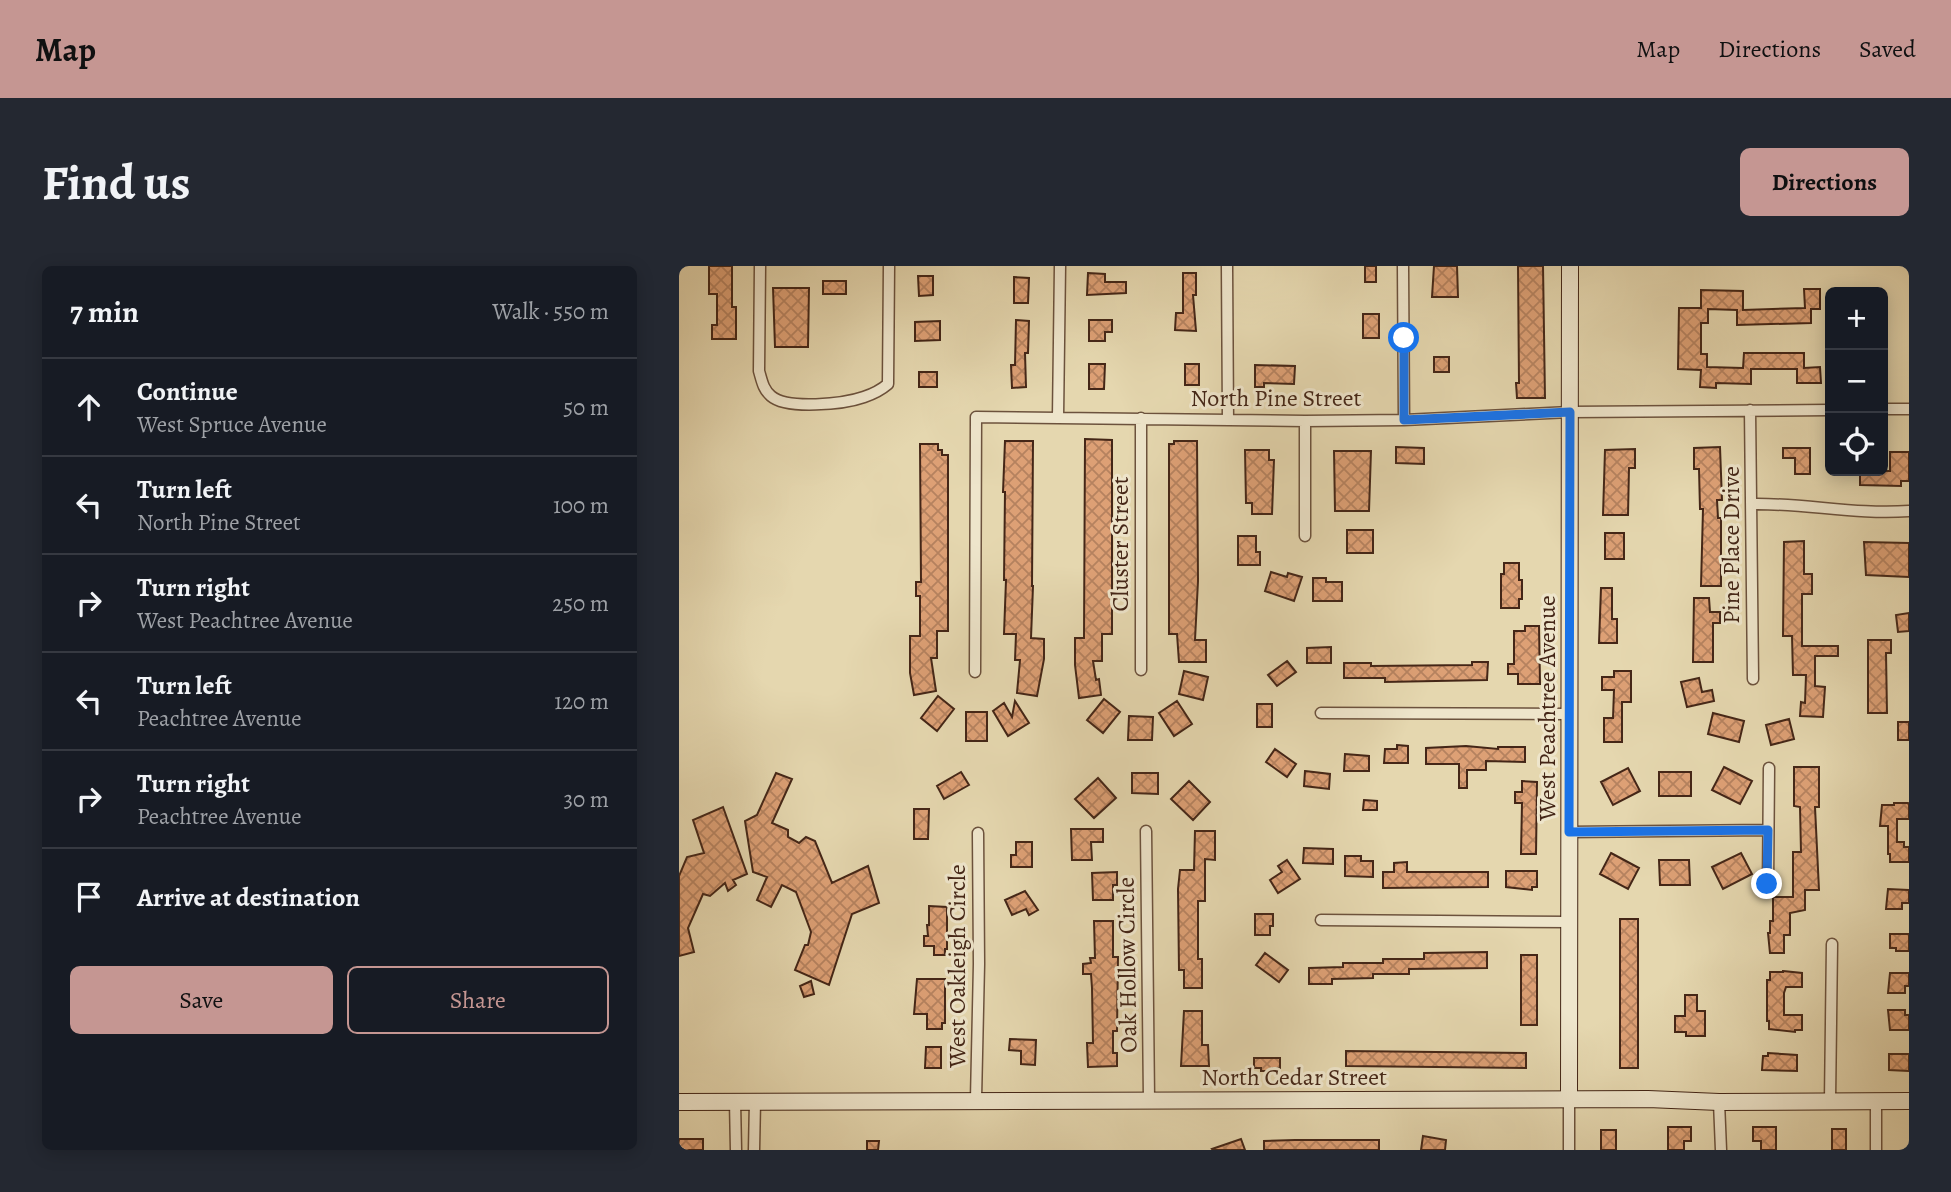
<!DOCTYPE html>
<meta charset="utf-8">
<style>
body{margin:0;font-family:Alegreya,serif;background:#242831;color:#f1f3f6}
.controls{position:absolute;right:21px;top:21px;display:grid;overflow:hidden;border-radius:10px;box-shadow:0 4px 18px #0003}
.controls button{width:63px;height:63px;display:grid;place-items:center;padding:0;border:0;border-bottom:2px solid #363941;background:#171b24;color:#f1f3f6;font:35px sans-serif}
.stop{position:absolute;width:21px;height:21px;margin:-16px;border:5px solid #1a73e8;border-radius:50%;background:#fff}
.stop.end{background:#1a73e8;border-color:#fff;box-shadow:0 2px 7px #0008}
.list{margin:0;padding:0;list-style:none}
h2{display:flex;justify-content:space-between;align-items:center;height:91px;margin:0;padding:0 28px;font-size:30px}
h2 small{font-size:23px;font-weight:400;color:#9ea1a6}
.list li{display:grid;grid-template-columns:46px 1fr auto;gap:21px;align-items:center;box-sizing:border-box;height:98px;padding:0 28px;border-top:2px solid #363941}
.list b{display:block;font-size:26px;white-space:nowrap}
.list p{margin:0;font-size:23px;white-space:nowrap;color:#9ea1a6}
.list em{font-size:23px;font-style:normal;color:#9ea1a6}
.actions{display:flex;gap:14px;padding:21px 28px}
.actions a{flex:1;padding:16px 0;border:2px solid #c59692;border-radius:10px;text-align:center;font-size:24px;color:#c59692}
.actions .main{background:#c59692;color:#111}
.icon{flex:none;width:38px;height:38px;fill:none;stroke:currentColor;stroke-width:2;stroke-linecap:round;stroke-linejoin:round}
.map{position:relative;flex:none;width:1230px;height:884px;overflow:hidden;border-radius:10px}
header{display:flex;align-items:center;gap:42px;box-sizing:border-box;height:98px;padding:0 35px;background:#c59692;color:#111}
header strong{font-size:33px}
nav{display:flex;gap:38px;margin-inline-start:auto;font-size:24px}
.intro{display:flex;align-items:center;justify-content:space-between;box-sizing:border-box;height:168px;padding:0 42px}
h1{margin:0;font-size:49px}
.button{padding:18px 32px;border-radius:10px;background:#c59692;color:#111;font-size:24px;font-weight:700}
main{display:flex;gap:42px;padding:0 42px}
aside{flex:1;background:#171b24;border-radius:10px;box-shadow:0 4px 18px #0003}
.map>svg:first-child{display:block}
</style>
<header>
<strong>Map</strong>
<nav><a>Map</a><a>Directions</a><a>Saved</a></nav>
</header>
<div class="intro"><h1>Find us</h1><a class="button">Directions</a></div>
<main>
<aside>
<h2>7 min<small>Walk · 550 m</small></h2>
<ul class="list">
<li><svg class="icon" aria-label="ahead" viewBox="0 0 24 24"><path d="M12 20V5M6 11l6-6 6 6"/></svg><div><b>Continue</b><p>West Spruce Avenue</p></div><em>50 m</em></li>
<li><svg class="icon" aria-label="left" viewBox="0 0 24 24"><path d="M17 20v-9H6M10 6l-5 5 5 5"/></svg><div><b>Turn left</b><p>North Pine Street</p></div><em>100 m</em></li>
<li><svg class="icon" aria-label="right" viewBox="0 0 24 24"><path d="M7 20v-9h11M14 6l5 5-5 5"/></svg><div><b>Turn right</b><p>West Peachtree Avenue</p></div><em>250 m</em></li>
<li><svg class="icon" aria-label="left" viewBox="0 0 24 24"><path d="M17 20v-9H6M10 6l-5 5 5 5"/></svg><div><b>Turn left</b><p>Peachtree Avenue</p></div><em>120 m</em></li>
<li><svg class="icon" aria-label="right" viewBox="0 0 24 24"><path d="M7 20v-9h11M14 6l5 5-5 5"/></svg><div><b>Turn right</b><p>Peachtree Avenue</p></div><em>30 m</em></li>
<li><svg class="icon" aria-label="arrive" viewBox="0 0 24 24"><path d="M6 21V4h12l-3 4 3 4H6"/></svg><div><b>Arrive at destination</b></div></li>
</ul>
<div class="actions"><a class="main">Save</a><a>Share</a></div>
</aside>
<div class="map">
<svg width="1230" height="884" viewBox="0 0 1230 884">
<defs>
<pattern id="building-cross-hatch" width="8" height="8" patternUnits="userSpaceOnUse" patternTransform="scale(1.75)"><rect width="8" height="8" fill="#dda075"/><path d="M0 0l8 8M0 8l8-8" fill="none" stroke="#b5825f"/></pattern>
</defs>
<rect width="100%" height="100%" fill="#e5d7af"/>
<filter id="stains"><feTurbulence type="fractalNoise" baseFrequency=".00286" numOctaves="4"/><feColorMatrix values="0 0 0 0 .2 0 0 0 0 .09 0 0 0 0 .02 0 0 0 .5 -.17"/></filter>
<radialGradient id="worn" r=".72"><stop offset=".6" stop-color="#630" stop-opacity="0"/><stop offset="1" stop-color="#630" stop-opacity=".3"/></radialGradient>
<path fill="url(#building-cross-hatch)" stroke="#442617" stroke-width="2" d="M 30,0 L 53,0 L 53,41 L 57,41 L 57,73 L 33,73 L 33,59 L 38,59 L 38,28 L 30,28 Z
M 686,0 L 697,0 L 697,16 L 686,16 Z
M 755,0 L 778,0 L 779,31 L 753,31 Z
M 839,0 L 864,0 L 866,132 L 838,132 L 837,117 L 840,117 Z
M 409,7 L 426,8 L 426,16 L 447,16 L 447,27 L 408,29 Z
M 504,7 L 517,7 L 517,29 L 514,29 L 517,65 L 496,64 L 497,47 L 504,47 Z
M 239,10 L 254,10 L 254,29 L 240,30 Z
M 335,11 L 350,12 L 349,37 L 335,37 Z
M 144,15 L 167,15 L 167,28 L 144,28 Z
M 94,22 L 130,22 L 129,81 L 96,81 Z
M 1125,23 L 1141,23 L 1141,43 L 1132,43 L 1132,57 L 1058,59 L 1058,44 L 1029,43 L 1029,57 L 1022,57 L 1022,88 L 1028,88 L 1028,101 L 1064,102 L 1065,87 L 1125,87 L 1125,102 L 1141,101 L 1142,117 L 1118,117 L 1118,103 L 1072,103 L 1072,118 L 1037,117 L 1037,122 L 1021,121 L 1022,104 L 999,103 L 1000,42 L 1022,42 L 1022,24 L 1064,25 L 1064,44 L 1126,42 Z
M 684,48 L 700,48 L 700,72 L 684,72 Z
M 337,54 L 350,55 L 349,87 L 346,87 L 347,121 L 333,122 L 332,99 L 336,99 Z
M 410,54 L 433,54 L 433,66 L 426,66 L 426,75 L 410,75 Z
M 261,55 L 261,74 L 236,75 L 236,56 Z
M 755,91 L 770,91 L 770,106 L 755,106 Z
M 410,98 L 426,98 L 425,123 L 410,123 Z
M 506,98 L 520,98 L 520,119 L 506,119 Z
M 576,99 L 616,100 L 615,118 L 585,117 L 585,121 L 576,121 Z
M 240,106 L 258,106 L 258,121 L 240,121 Z
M 406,173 L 433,174 L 433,368 L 423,368 L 423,395 L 414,395 L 417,414 L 420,413 L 422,429 L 400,432 L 396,399 L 396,372 L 405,372 Z
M 326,175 L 354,175 L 353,320 L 354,320 L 352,372 L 365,373 L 365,393 L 358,430 L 338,427 L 341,394 L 336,394 L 337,368 L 325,368 L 327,314 L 325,314 L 326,226 L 324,226 Z
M 495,175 L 518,175 L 519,315 L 516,374 L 527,374 L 527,396 L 500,396 L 498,368 L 490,368 L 490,178 L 495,178 Z
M 241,178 L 259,178 L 259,184 L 263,184 L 263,189 L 269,189 L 269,365 L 258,365 L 258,392 L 252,392 L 257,425 L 235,429 L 231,407 L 231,370 L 241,370 L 241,330 L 237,330 L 237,316 L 242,316 Z
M 717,181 L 745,182 L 745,198 L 717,197 Z
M 1041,181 L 1043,234 L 1038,234 L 1039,252 L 1042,252 L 1042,320 L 1022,320 L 1024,243 L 1021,243 L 1020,203 L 1015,203 L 1015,182 Z
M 1104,182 L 1131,182 L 1131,208 L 1116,208 L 1116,192 L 1104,192 Z
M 956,183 L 956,202 L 950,202 L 949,249 L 924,249 L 926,184 Z
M 566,184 L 590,184 L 590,194 L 595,194 L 593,248 L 573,248 L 573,237 L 567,237 Z
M 655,185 L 692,185 L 690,245 L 656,245 Z
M 1211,186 L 1230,186 L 1230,215 L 1222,215 L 1222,220 L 1181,219 L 1181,205 L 1211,205 Z
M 668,264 L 694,264 L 694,287 L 668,287 Z
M 926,267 L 945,267 L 945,293 L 926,293 Z
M 559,270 L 577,270 L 577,286 L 581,286 L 581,299 L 559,299 Z
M 1125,275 L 1125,308 L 1133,308 L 1133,328 L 1123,328 L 1123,380 L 1159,380 L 1159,390 L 1136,390 L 1136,420 L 1146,421 L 1144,451 L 1121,450 L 1122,436 L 1126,437 L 1127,409 L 1114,409 L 1113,370 L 1104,370 L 1105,276 Z
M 1185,276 L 1230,277 L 1230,311 L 1187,309 Z
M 825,297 L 840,297 L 840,314 L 843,314 L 843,333 L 840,333 L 840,342 L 822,342 L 822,308 L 825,308 Z
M 592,306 L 608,311 L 609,307 L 623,311 L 615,335 L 586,325 Z
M 634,312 L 647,312 L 647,316 L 663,316 L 663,335 L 634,335 Z
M 922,322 L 933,322 L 933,353 L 938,353 L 938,377 L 920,377 Z
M 1015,332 L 1030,332 L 1031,346 L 1041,346 L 1041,357 L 1034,357 L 1034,396 L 1014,396 Z
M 1230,347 L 1230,365 L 1219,366 L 1217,349 Z
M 846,360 L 860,360 L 861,418 L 839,418 L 839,408 L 829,408 L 829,398 L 835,398 L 835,365 L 846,365 Z
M 1189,374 L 1212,374 L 1212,387 L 1207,387 L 1208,447 L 1189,447 Z
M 652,381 L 652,397 L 628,397 L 628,382 Z
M 608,395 L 617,406 L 598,420 L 589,409 Z
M 793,396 L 809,396 L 808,414 L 706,416 L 706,412 L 665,412 L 665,397 L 692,397 L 692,400 L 793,399 Z
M 505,405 L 529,411 L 524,434 L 500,428 Z
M 935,405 L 952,405 L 952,436 L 943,436 L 943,476 L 925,476 L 925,452 L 934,452 L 935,424 L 923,424 L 923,411 L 935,411 Z
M 1020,412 L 1023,426 L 1033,424 L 1035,435 L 1008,441 L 1002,416 Z
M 259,430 L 275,443 L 258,465 L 242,452 Z
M 425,433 L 441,446 L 424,467 L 408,454 Z
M 336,435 L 350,457 L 329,470 L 314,445 L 325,437 L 333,451 Z
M 498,435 L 513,458 L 495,470 L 480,447 Z
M 578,438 L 593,438 L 593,461 L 578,461 Z
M 287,446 L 308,446 L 308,475 L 287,475 Z
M 1034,447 L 1065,455 L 1060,476 L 1029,468 Z
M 450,450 L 474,451 L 473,474 L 449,474 Z
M 1110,453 L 1115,473 L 1092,479 L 1087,459 Z
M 1219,456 L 1230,456 L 1230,474 L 1219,474 Z
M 718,479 L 729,480 L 729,497 L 705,497 L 706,483 L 718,483 Z
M 787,480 L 819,483 L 819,481 L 846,481 L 846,496 L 807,495 L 807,504 L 788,504 L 788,522 L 780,522 L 780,498 L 747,498 L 747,482 Z
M 596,483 L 617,498 L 608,511 L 587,496 Z
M 666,488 L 690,490 L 690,505 L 665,505 Z
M 1045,501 L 1073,515 L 1061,538 L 1033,524 Z
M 1115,501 L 1140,501 L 1140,541 L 1136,541 L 1140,624 L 1126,624 L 1126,644 L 1111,647 L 1111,669 L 1105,669 L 1105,687 L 1091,687 L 1089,667 L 1091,667 L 1091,655 L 1094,655 L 1094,631 L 1114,631 L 1114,586 L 1122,586 L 1121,541 L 1115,540 Z
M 949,502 L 961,525 L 934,539 L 922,516 Z
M 626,505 L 651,508 L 650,523 L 625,520 Z
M 282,506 L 290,519 L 265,533 L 258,520 Z
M 980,506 L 1012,506 L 1012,530 L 980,530 Z
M 97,507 L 113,513 L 93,557 L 109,564 L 109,571 L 120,577 L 127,571 L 136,575 L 153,617 L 189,600 L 200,637 L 173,648 L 150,719 L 116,704 L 126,679 L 129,679 L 132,666 L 117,626 L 103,619 L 92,641 L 78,634 L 88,611 L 74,606 L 66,555 L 78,549 Z
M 453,507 L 479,507 L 479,528 L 453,527 Z
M 419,512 L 437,532 L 415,552 L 396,533 Z
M 510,515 L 531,536 L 514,554 L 492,533 Z
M 843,515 L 858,516 L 857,588 L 842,588 L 843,537 L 836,537 L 836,526 L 843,526 Z
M 685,534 L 698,535 L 698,544 L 684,544 Z
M 1215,537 L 1229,537 L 1230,539 L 1230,553 L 1218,553 L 1218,576 L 1225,576 L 1225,581 L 1230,581 L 1230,596 L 1211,596 L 1211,588 L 1209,588 L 1209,560 L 1201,560 L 1203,539 L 1215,539 Z
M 44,541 L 68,608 L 54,614 L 57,619 L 49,625 L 46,617 L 31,630 L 24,628 L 9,662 L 15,686 L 0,690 L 0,610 L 8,591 L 25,587 L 14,554 Z
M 235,543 L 250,543 L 249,573 L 235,573 Z
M 392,563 L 424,563 L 424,576 L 412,576 L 413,594 L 393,594 Z
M 516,565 L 536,565 L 536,594 L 526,593 L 526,635 L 519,635 L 519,693 L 523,693 L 523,722 L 505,722 L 505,704 L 500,704 L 499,623 L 501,604 L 515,604 Z
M 337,576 L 353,576 L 353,601 L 332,601 L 332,589 L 337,589 Z
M 625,582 L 654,583 L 654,598 L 624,597 Z
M 932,587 L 960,602 L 949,623 L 921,608 Z
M 1062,587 L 1073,608 L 1044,623 L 1033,601 Z
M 666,590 L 682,590 L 682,595 L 694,595 L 694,611 L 666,610 Z
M 608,594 L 621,613 L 599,627 L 591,614 L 603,606 L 599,600 Z
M 980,594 L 1010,594 L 1011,619 L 981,619 Z
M 728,596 L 728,606 L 809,606 L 809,621 L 704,622 L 704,606 L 715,606 L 715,597 Z
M 827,605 L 858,605 L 858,621 L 853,621 L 853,624 L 827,621 Z
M 438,606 L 438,619 L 434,619 L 434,634 L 414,634 L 413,607 Z
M 1209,623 L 1230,624 L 1230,637 L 1223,637 L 1223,643 L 1207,643 Z
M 346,625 L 359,644 L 350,649 L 347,643 L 333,649 L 326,634 Z
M 250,640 L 268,641 L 268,683 L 266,683 L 266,689 L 255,689 L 255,680 L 245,680 L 245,670 L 249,670 L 248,659 L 250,659 Z
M 576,648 L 594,648 L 594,660 L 591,660 L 591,669 L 576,669 Z
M 941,653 L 959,653 L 959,802 L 941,802 Z
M 415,655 L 434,655 L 434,691 L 439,691 L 438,765 L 434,765 L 434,787 L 438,787 L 438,800 L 409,801 L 408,777 L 414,777 L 413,722 L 412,708 L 404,708 L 404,698 L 412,697 L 411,692 L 416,692 Z
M 1211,668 L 1230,668 L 1230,685 L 1217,685 L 1217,682 L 1211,682 Z
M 808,686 L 808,702 L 730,703 L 730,708 L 694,708 L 694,712 L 653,713 L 653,718 L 630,718 L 630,702 L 664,701 L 664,697 L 704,697 L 704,693 L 745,693 L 745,687 Z
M 586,687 L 609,704 L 600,716 L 577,699 Z
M 842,689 L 858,689 L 858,759 L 842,759 Z
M 1104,705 L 1123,707 L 1123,721 L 1107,721 L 1105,727 L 1105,749 L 1123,749 L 1123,764 L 1116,764 L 1116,766 L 1090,763 L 1090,755 L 1088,755 L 1088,714 L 1091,714 L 1091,706 L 1104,706 Z
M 1211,707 L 1230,707 L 1230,720 L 1226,720 L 1226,727 L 1209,727 Z
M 238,713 L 266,713 L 266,757 L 263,757 L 263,763 L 248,763 L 248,748 L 235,748 Z
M 132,715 L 135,728 L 125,731 L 121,720 Z
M 1006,729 L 1018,729 L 1018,745 L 1026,745 L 1026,770 L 1007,770 L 1007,766 L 996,766 L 996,750 L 1006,750 Z
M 1209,744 L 1226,744 L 1226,749 L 1230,749 L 1230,764 L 1211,764 Z
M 505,745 L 523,745 L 523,779 L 529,779 L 530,800 L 502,800 Z
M 331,773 L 357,774 L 356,799 L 342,798 L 342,785 L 330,784 Z
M 247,781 L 262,781 L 262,802 L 246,802 Z
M 667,785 L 847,787 L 847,802 L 667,800 Z
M 1089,787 L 1118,789 L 1118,805 L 1083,804 L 1084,790 L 1089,790 Z
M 1210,788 L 1230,788 L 1230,805 L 1210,804 Z
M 575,792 L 601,792 L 601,802 L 594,802 L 594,805 L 582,805 L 582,802 L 575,802 Z
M 989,861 L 1012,861 L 1012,875 L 1005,875 L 1005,884 L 989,884 Z
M 1074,861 L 1097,861 L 1097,884 L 1082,884 L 1082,875 L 1074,875 Z
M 1153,863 L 1167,863 L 1167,884 L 1153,884 Z
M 922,864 L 937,864 L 937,884 L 922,884 Z
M 744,870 L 767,874 L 766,884 L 742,884 Z
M 0,873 L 24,873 L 24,884 L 0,884 Z
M 562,873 L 566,884 L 534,884 L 533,883 Z
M 616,874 L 700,874 L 700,884 L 585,884 L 585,875 Z
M 188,875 L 200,875 L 199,884 L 188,884 Z"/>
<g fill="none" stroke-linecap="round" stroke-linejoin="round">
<defs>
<path id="street" d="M 81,0 L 80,105 C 83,115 84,123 92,130 C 108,144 165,138 185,131 C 194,128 202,124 209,118 L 210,0
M 548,0 L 549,154
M 724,0 L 725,154
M 1204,143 L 1230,143
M 1071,144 L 1074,413
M 379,151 L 381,0
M 462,152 L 462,404
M 1074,238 C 1126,237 1177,249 1230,245
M 626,270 L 626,155
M 296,406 L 297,151 L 626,155 L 725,154 L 891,146 L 1151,144
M 642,447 L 890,448
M 467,565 L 470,833
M 890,566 L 1089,564
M 1089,618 L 1090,502
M 642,654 L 890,656
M 297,833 L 300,698 L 299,567
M 56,835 L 57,884
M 1151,835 L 1153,678
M 1040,836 L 1042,884
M 75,884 L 76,835
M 890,884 L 890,834
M 1197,884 L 1197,835"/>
<path id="secondary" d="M 890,834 L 891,0
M 0,836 L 969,833 L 1040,836 L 1230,835"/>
</defs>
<use href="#street" stroke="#6c523d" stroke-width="13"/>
<use href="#secondary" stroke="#442617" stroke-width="18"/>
<use href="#street" stroke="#eee5cb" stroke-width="10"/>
<use href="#secondary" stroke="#eee5cb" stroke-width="16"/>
</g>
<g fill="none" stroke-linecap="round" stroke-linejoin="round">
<path stroke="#1a73e8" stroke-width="9" d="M 725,72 L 725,154 L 891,146 L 890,566 L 1089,564 L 1088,618"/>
</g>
<g text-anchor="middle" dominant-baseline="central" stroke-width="6" stroke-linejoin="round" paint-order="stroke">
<g font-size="24" fill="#442617" stroke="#eee5cb">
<text x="597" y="132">North Pine Street</text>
<text transform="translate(441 278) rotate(-90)">Cluster Street</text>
<text transform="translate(1052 279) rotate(-90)">Pine Place Drive</text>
<text transform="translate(868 442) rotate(-90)">West Peachtree Avenue</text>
<text transform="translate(448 699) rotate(-91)">Oak Hollow Circle</text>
<text transform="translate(278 700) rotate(-90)">West Oakleigh Circle</text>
<text x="615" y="811">North Cedar Street</text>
</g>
</g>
<rect width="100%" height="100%" filter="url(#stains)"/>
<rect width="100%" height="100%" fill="url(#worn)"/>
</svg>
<div class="controls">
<button>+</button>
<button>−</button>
<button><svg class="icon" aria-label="locate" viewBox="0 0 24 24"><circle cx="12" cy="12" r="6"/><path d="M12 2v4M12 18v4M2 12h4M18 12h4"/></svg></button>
</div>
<div class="stop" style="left:725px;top:72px"></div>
<div class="stop end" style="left:1088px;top:618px"></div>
</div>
</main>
